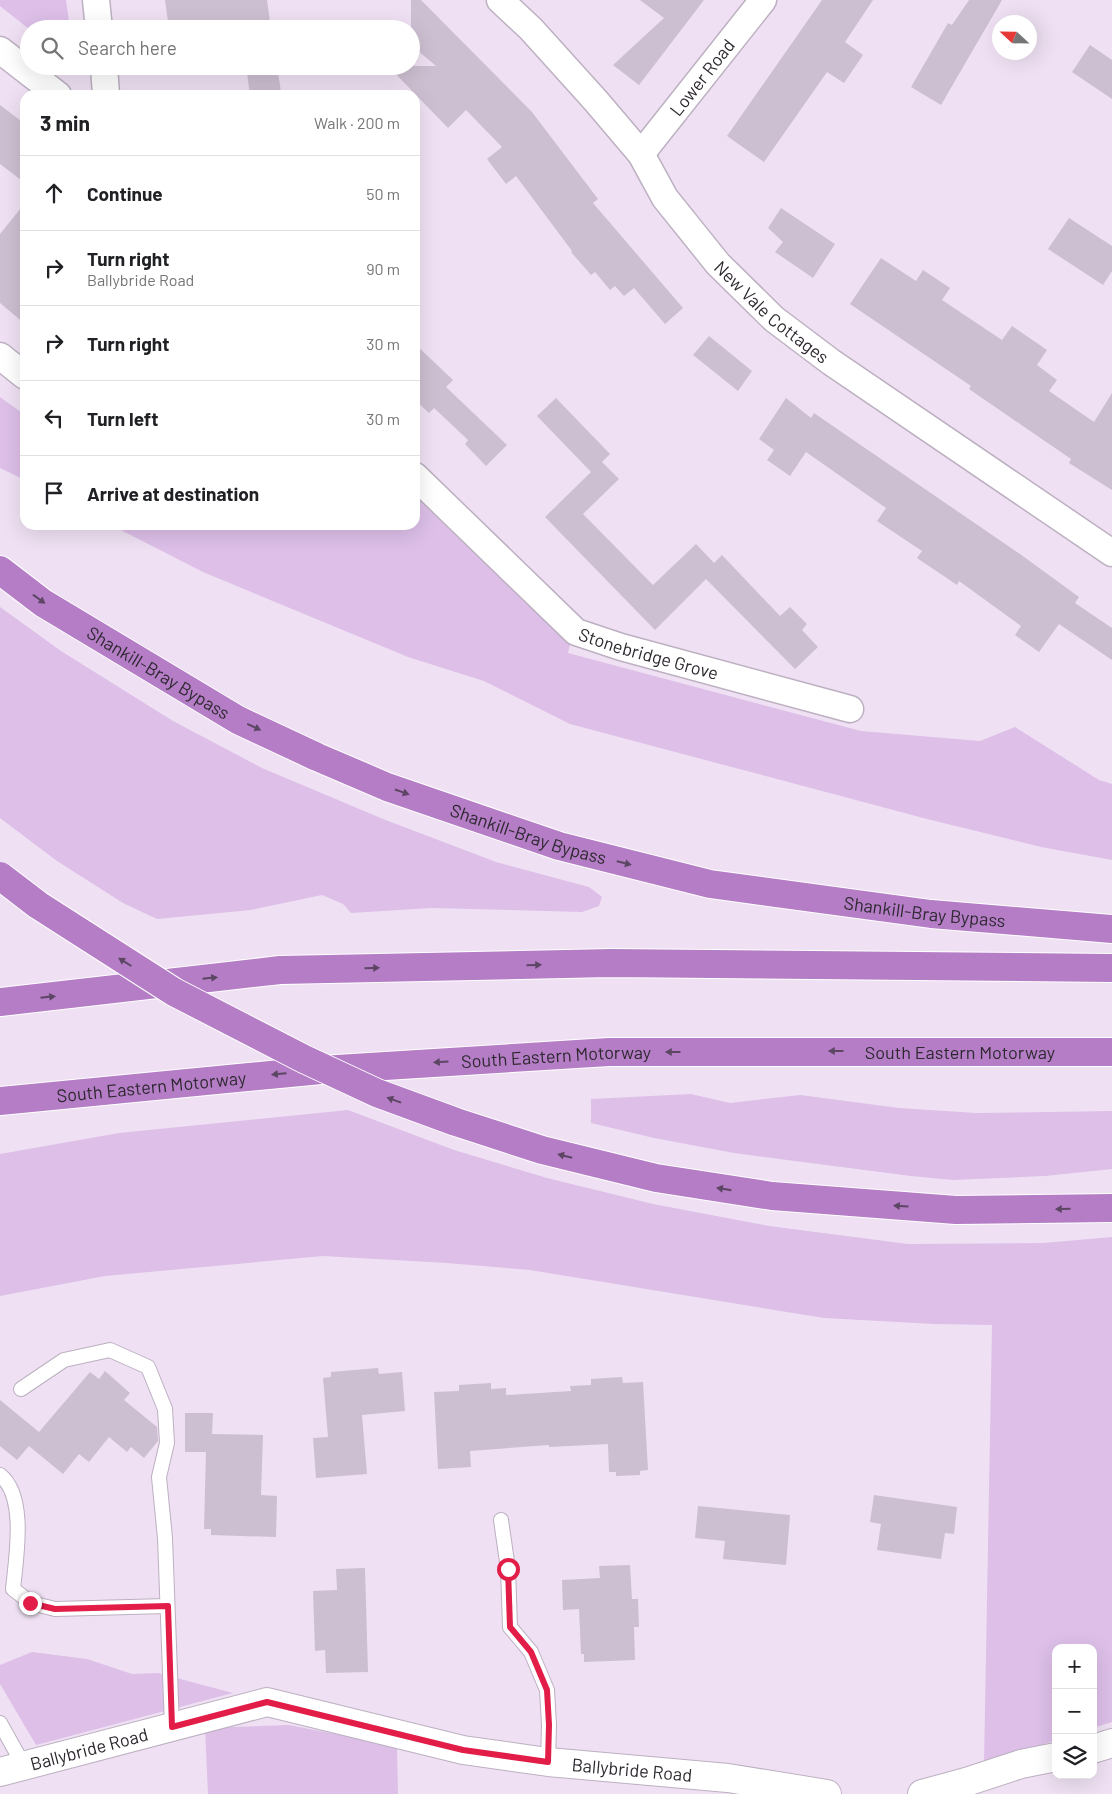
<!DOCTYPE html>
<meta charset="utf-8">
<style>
body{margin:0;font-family:Barlow,sans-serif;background:#f6f6f6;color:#202124}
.controls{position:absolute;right:15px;bottom:15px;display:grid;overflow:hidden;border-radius:10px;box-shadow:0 5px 20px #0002}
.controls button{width:45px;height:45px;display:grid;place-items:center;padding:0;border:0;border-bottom:1px solid #e0e0e0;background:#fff;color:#202124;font:25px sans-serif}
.compass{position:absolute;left:992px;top:15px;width:45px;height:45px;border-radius:50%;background:#fff;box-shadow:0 5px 20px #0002;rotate:292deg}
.stop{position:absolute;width:15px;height:15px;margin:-11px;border:4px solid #e11d48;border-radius:50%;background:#fff}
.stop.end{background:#e11d48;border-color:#fff;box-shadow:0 1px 5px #0008}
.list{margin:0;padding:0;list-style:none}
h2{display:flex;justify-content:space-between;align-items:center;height:65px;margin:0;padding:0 20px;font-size:21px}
h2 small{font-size:16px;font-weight:400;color:#757577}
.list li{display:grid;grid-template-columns:32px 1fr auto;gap:15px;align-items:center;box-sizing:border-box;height:75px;padding:0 20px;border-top:1px solid #e0e0e0}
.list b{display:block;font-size:19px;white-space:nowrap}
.list p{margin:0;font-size:16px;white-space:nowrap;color:#757577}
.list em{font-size:16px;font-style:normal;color:#757577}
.icon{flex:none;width:28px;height:28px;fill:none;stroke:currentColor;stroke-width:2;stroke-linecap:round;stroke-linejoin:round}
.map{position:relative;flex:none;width:1112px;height:1794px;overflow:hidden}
.search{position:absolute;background:#fff;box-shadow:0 5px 20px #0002;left:20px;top:20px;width:400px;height:55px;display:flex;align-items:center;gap:12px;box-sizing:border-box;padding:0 18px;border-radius:28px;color:#757577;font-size:19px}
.panel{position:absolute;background:#fff;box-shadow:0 5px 20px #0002;left:20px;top:90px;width:400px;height:440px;border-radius:15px}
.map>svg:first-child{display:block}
</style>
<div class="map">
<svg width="1112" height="1794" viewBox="0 0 1112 1794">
<rect width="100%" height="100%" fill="#efe1f3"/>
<path fill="#ddbfe8" d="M 0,0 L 66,0 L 70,29 L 29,29 L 0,6 Z
M 0,397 L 25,415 L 25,480 L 0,468 Z
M 415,496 L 542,618 L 571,640 L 568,653 L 861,731 L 980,741 L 1015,727 L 1099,780 L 1112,784 L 1112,860 L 1041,847 L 927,819 L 570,724 L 484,681 L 408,657 L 203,572 L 111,525 L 415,525 Z
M 0,607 L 61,651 L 173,721 L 262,768 L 383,819 L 496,862 L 589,887 L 602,897 L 599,906 L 582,912 L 432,908 L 351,913 L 343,904 L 322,895 L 251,910 L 157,919 L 123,903 L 57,861 L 0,818 Z
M 691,1094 L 730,1103 L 800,1095 L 899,1108 L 976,1113 L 1112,1111 L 1112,1169 L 1045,1176 L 953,1180 L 911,1176 L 734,1153 L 654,1138 L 591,1123 L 591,1099 Z
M 348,1110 L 454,1150 L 547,1178 L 653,1204 L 769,1226 L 908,1244 L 1043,1243 L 1112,1237 L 1112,1722 L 1093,1728 L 1093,1648 L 1056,1648 L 1056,1740 L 984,1764 L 992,1325 L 934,1324 L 824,1318 L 530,1270 L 447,1263 L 323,1256 L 105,1276 L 0,1296 L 0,1154 L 119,1133 Z
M 32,1652 L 87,1659 L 132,1674 L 158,1673 L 233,1693 L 36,1745 L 0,1684 L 0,1665 Z
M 289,1725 L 397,1746 L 398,1794 L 208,1794 L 205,1728 Z"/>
<path fill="#ccbfd1" d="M 165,0 L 267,0 L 271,29 L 169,29 Z
M 411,0 L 421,0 L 532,112 L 598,199 L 593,203 L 683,308 L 665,324 L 634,288 L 624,296 L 615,286 L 610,290 L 595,272 L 591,275 L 571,252 L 572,251 L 516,176 L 506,184 L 487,159 L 502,147 L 466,110 L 448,128 L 388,66 L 436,66 L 411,45 Z
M 640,0 L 704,0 L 639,85 L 613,65 L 664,18 Z
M 822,0 L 873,0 L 845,42 L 863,55 L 844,83 L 827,72 L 764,162 L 727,136 Z
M 969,0 L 1002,0 L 941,105 L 911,87 L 948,23 L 952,25 Z
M 1090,45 L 1112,60 L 1112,99 L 1072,72 Z
M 246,66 L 277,66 L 281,92 L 250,95 Z
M 0,105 L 25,124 L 25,183 L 0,164 Z
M 25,203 L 25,324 L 0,303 L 0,234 Z
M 781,208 L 835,244 L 813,278 L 775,252 L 783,242 L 768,228 Z
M 1069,218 L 1112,246 L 1112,271 L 1103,285 L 1048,249 Z
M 881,258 L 916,281 L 923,270 L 950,288 L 942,300 L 1002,340 L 1012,326 L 1047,350 L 1037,365 L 1057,380 L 1049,391 L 1094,422 L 1112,393 L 1112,490 L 1069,463 L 1071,459 L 969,389 L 971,386 L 850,304 Z
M 709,336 L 752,371 L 738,391 L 693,355 Z
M 415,344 L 453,380 L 446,387 L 507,445 L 486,466 L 465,444 L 468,440 L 434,408 L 429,413 L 415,400 Z
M 556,398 L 610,454 L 602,462 L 619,479 L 583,514 L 653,585 L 696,544 L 714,563 L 722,555 L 780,616 L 790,607 L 807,624 L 802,630 L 818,647 L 795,669 L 706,579 L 655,630 L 545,517 L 591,472 L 537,416 Z
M 786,398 L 811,418 L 814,413 L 846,435 L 1020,554 L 1079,597 L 1075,603 L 1112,628 L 1112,660 L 1059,624 L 1039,652 L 1015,635 L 1021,626 L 959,581 L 957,585 L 917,558 L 922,551 L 877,521 L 886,508 L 806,452 L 790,476 L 767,460 L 774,450 L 759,439 Z
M 378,1368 L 379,1374 L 402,1372 L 405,1411 L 362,1415 L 367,1474 L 316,1478 L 313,1438 L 328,1437 L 323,1378 L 331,1377 L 331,1372 Z
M 105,1371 L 130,1393 L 124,1400 L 157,1427 L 158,1441 L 144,1458 L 131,1447 L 127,1452 L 109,1437 L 89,1462 L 79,1454 L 63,1474 L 29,1446 L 17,1460 L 0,1446 L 0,1400 L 39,1432 L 90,1372 L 99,1379 Z
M 622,1377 L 623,1383 L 643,1382 L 648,1470 L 640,1471 L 640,1475 L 616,1476 L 616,1472 L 609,1472 L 608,1444 L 549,1447 L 549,1445 L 470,1451 L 471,1467 L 438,1469 L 434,1392 L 459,1391 L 459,1385 L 491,1383 L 491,1389 L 506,1388 L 506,1395 L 571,1391 L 570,1386 L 591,1385 L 591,1379 Z
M 185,1413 L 213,1413 L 212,1434 L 263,1435 L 261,1495 L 277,1496 L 276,1537 L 211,1535 L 211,1529 L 204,1529 L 206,1452 L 185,1452 Z
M 874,1495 L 957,1507 L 954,1534 L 945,1533 L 941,1559 L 877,1550 L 881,1524 L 870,1522 Z
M 698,1506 L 790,1515 L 786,1565 L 723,1559 L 725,1541 L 695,1538 Z
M 630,1565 L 632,1599 L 638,1599 L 639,1627 L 634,1627 L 635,1660 L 584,1662 L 584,1654 L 581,1654 L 579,1609 L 563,1610 L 562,1580 L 600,1578 L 599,1566 Z
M 365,1568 L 368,1672 L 326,1673 L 325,1650 L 315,1651 L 313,1591 L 337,1590 L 336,1569 Z"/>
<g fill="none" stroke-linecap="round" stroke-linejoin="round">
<defs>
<path id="lane" d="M 21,1389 L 64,1360 L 110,1350 L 148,1367 L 165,1409 L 167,1443 L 159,1477 L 165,1538 L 172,1727
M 0,1475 C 27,1496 16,1558 13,1589 L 31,1603 L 55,1609 L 167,1606
M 501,1520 L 508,1569 L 510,1627 L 531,1652 L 547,1690 L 549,1725 L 548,1762
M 0,1723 L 24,1766"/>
<g id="street">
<path d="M 96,0 L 99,29"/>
<path id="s1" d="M 500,0 L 531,29 L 596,101 L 641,154 L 665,198 L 718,264 L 774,319 L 831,362 L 1112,553"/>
<path d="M 0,50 L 58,95"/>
<path d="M 104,66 L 106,95"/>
<path id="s2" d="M 641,154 L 763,0"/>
<path d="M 0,356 L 25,376"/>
<path id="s3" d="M 415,476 L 576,632 L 621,647 L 850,709"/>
</g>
<g id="secondary">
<path d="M 1093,1749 L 1112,1743"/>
<path id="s4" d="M 0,1772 L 267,1702 L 463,1750 L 548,1762 L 728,1778 L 827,1794"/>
<path d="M 922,1794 L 966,1782 L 1021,1764 L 1056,1757"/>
</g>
<g id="highway">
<path id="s5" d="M 0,570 L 43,603 L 238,720 L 317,757 L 387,787 L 559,846 L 710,884 L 931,914 L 1112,929"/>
<path d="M 0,1002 L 280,970 L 611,963 L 1112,968"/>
<path id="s6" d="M 0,1101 L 321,1070 L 609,1052 L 1112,1052"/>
<path d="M 772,1196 L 956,1210 L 1112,1208"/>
</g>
</defs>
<use href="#lane" stroke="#bcb0c1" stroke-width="16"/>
<use href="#street" stroke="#bcb0c1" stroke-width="29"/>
<use href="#secondary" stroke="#bcb0c1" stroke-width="30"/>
<use href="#highway" stroke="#fff" stroke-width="30"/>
<use href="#lane" stroke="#fff" stroke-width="14"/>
<use href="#street" stroke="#fff" stroke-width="26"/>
<use href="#secondary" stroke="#fff" stroke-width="28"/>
<use href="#highway" stroke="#b47dc6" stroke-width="28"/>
<defs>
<path id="highway-bridge" d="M 0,876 L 38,905 L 174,992 L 304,1059 L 377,1093 L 456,1122 L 542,1150 L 656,1178 L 772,1196"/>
</defs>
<use href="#highway-bridge" stroke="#fff" stroke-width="30" stroke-linecap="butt"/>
<use href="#highway-bridge" stroke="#b47dc6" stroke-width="28"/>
</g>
<defs><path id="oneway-solid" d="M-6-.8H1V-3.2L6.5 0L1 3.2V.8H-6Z" transform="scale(1.25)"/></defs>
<g fill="#5c4664">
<use href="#oneway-solid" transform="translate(39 599) rotate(36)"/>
<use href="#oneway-solid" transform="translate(254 727) rotate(25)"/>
<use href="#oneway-solid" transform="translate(402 792) rotate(19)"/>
<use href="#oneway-solid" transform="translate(624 863) rotate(14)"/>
<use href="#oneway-solid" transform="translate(125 962) rotate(-148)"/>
<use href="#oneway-solid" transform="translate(534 965) rotate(-1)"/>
<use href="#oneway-solid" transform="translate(372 968) rotate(-1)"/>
<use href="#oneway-solid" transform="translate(210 978) rotate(-6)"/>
<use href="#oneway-solid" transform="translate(48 997) rotate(-6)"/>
<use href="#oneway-solid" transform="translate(836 1051) rotate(180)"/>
<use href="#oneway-solid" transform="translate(673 1052) rotate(180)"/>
<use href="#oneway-solid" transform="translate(441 1062) rotate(176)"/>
<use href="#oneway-solid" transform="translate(279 1074) rotate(175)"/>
<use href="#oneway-solid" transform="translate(394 1100) rotate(-160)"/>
<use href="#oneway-solid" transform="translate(565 1156) rotate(-166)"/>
<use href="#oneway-solid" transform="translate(724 1189) rotate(-171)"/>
<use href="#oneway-solid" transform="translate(901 1206) rotate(-176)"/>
<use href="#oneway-solid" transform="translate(1063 1209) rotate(179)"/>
</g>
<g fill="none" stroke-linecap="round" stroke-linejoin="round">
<path stroke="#e11d48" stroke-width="6" d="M 30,1603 L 55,1609 L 168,1606 L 172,1727 L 267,1702 L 463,1750 L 548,1762 L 549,1725 L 547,1690 L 531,1652 L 510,1627 L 508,1569"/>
</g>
<g text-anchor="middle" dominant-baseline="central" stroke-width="4.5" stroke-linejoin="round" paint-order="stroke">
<g font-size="18" fill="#2d282f" stroke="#efe1f3">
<text stroke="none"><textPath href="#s2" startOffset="98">Lower Road</textPath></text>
<text stroke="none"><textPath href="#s1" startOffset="416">New Vale Cottages</textPath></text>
<text stroke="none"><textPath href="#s3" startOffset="300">Stonebridge Grove</textPath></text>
<text stroke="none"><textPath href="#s5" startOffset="189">Shankill-Bray Bypass</textPath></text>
<text stroke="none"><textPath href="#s5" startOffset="594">Shankill-Bray Bypass</textPath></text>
<text stroke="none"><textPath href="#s5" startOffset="999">Shankill-Bray Bypass</textPath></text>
<text stroke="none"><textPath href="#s6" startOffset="962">South Eastern Motorway</textPath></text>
<text stroke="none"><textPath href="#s6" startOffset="558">South Eastern Motorway</textPath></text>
<text stroke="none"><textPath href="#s6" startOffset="152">South Eastern Motorway</textPath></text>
<text stroke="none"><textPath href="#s4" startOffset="92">Ballybride Road</textPath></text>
<text stroke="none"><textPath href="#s4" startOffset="648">Ballybride Road</textPath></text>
</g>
</g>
</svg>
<div class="controls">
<button>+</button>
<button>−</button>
<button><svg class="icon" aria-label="layers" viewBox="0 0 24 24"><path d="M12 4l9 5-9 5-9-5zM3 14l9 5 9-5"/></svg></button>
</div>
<svg class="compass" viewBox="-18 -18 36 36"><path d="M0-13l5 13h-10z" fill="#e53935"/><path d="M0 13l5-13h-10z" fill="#757577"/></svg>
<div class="stop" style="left:508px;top:1569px"></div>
<div class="stop end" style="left:30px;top:1603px"></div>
<div class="search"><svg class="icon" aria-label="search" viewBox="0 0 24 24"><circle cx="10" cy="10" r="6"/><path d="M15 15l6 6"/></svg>Search here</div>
<section class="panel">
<h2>3 min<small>Walk · 200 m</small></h2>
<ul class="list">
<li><svg class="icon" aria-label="ahead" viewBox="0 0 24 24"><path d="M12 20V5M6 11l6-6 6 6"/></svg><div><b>Continue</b></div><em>50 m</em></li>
<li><svg class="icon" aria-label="right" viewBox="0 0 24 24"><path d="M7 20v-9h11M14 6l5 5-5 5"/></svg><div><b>Turn right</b><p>Ballybride Road</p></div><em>90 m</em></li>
<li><svg class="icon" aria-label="right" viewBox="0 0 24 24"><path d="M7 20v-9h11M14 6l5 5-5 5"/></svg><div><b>Turn right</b></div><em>30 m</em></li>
<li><svg class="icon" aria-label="left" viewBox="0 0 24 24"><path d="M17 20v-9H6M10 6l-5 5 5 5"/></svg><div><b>Turn left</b></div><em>30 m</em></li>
<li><svg class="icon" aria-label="arrive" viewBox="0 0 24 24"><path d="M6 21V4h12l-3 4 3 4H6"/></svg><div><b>Arrive at destination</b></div></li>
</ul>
</section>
</div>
